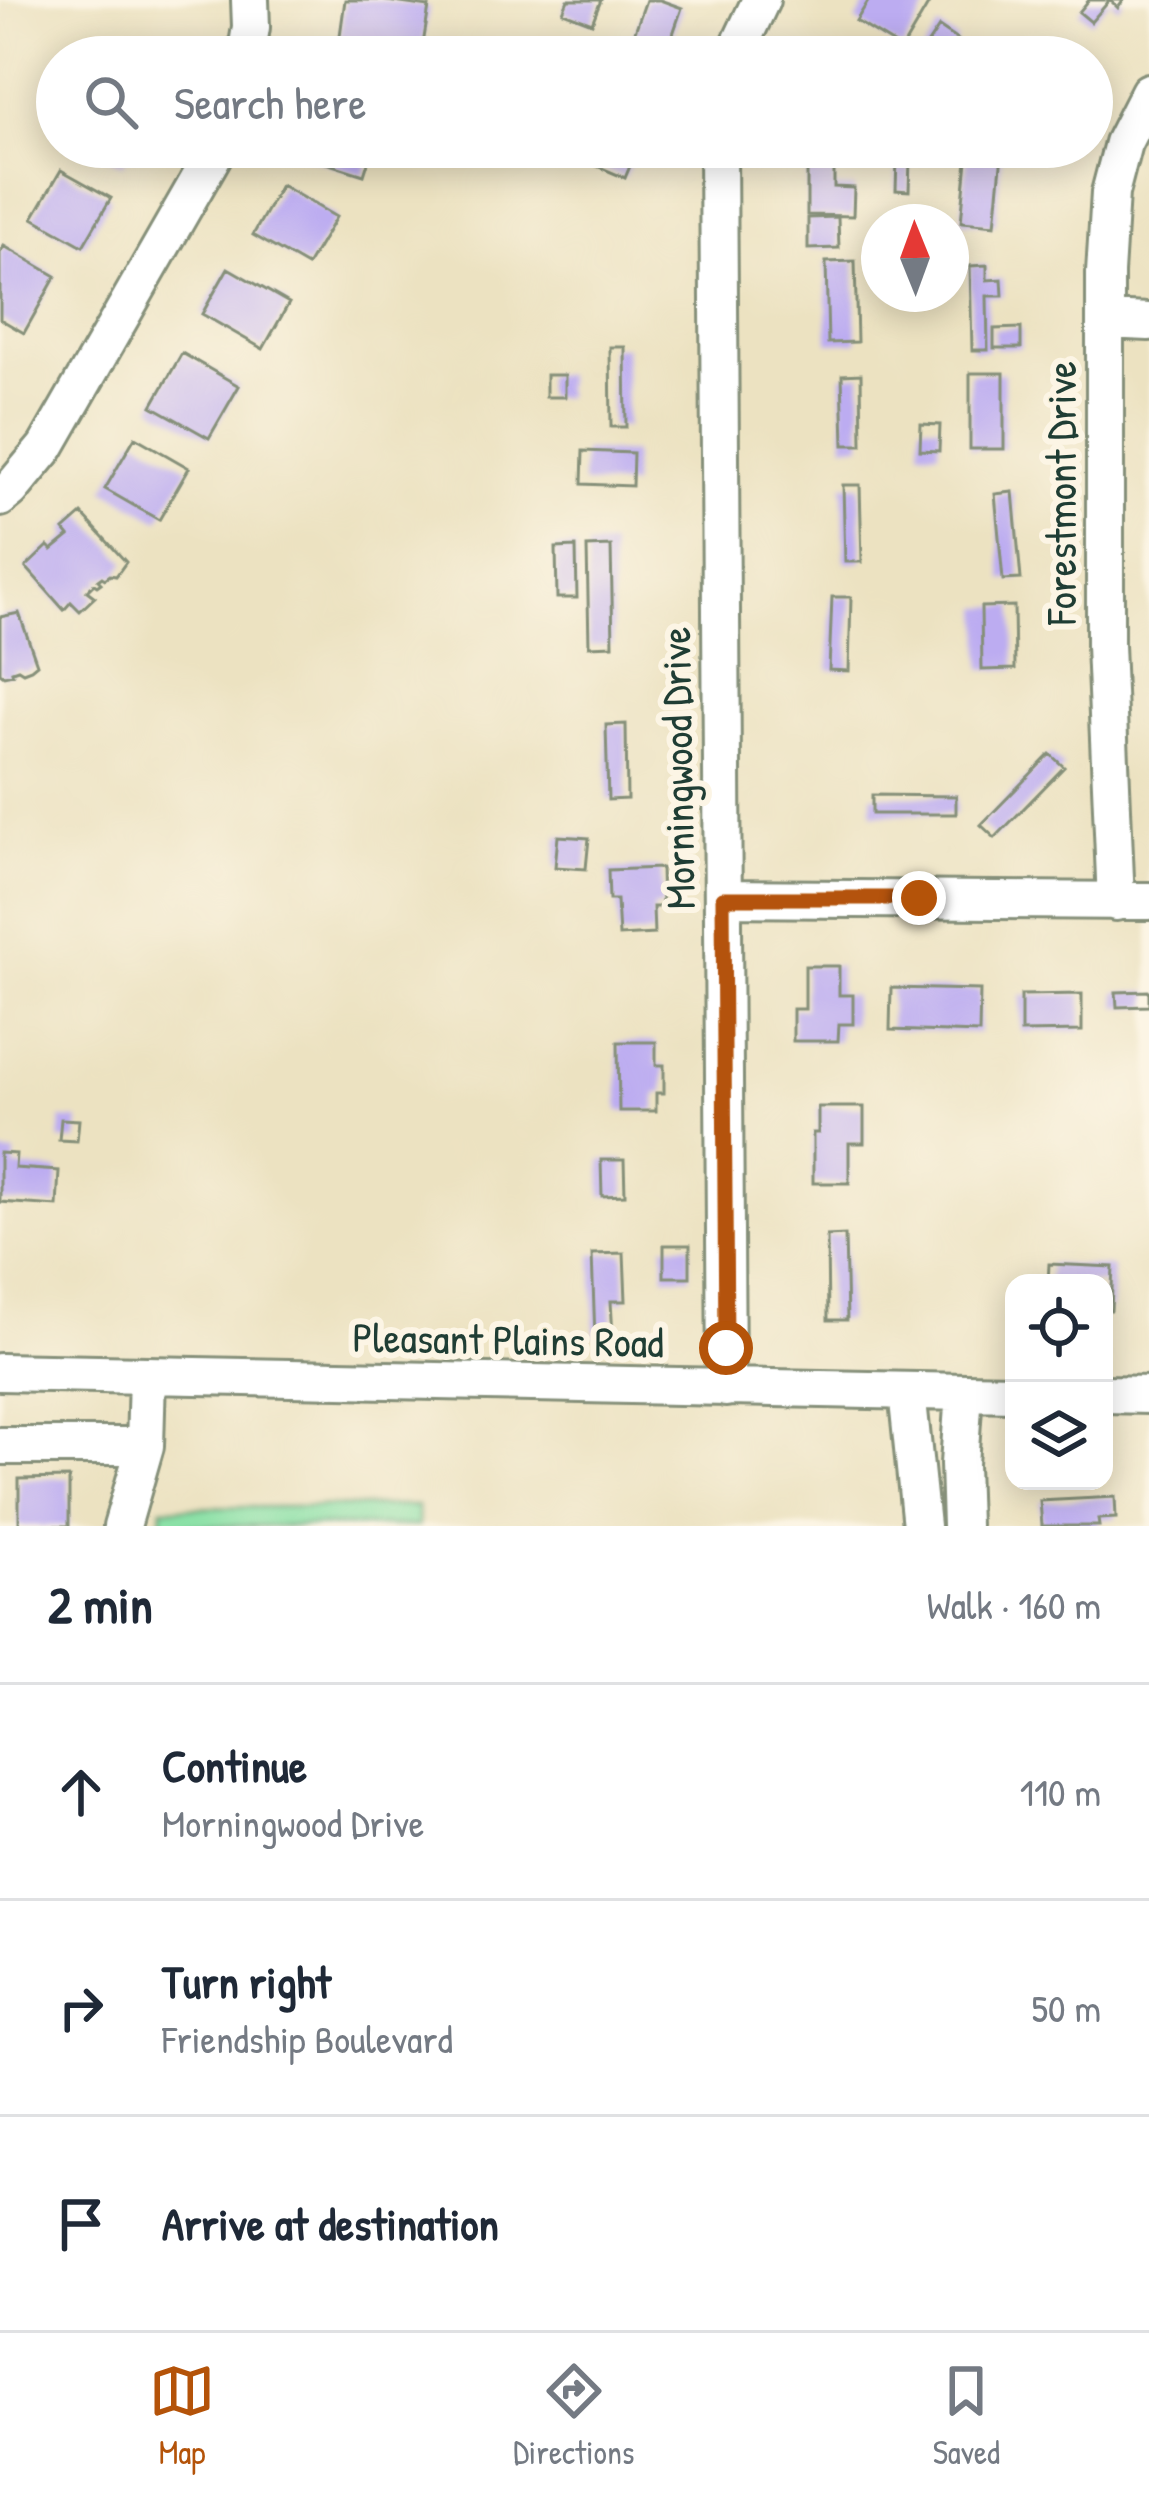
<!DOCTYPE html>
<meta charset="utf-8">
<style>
body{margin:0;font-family:"Patrick Hand",sans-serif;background:#f2f2f3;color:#1f2937}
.controls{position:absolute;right:36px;bottom:36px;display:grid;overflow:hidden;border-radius:24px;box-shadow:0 6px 30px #0003}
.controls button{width:108px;height:108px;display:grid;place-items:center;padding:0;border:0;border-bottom:3px solid #e0e1e3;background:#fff;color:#1f2937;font:60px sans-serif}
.compass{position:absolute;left:861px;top:204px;width:108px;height:108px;border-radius:50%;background:#fff;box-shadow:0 6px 30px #0003;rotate:359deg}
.stop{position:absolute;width:36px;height:36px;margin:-27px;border:9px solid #b45309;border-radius:50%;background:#fff}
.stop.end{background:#b45309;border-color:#fff;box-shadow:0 3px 12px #0008}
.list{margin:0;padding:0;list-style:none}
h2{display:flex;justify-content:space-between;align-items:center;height:156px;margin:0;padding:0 48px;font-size:51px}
h2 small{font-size:39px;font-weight:400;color:#747a83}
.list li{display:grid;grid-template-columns:78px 1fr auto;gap:36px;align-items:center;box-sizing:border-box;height:216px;padding:0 48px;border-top:3px solid #e0e1e3}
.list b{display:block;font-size:45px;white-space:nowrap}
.list p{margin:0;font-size:39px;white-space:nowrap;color:#747a83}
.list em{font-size:39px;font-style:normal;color:#747a83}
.icon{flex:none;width:66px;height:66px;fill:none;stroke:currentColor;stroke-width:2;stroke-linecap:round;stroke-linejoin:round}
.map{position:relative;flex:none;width:1149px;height:1526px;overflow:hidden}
.search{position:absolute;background:#fff;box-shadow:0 6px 30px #0003;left:36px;right:36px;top:36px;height:132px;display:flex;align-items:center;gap:30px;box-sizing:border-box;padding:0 42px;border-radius:66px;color:#747a83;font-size:45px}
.sheet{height:804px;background:#fff}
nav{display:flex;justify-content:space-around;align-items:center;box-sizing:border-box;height:168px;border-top:3px solid #e0e1e3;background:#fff;font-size:33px;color:#747a83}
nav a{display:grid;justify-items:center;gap:6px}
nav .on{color:#b45309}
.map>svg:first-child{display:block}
</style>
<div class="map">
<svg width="1149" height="1526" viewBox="0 0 1149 1526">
<rect width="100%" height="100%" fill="#fcf5e5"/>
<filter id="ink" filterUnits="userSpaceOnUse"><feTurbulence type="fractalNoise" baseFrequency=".00833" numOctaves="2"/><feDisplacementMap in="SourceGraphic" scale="24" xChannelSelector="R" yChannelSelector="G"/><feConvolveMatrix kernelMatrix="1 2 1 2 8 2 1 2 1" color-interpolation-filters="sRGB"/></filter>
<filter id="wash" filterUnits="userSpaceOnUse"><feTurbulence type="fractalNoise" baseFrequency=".004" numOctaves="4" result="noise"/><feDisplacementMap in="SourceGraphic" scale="48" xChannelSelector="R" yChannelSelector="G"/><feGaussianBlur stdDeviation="2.7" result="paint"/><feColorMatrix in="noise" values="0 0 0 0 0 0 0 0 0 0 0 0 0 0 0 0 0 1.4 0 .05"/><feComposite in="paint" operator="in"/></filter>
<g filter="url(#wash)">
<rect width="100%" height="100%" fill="#ece2c1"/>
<path fill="#88e0a5" stroke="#548e6c" stroke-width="3" d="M 417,1506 L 419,1526 L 161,1526 L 162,1508 Z"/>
<g id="blocks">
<path fill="#bcacf1" d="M 345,0 L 380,0 L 429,7 L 421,57 L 337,57 Z
M 568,0 L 601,0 L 592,23 L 563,12 Z
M 646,0 L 660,0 L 682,8 L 665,57 L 626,57 Z
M 869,0 L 931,0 L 902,49 L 856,21 Z
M 1089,0 L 1124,0 L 1118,8 L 1110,0 L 1091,22 L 1079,12 Z
M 939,27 L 958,40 L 947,57 L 919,57 Z
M 91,147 L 133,147 L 122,165 Z
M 296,147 L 373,147 L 364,175 L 294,153 Z
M 599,147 L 638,147 L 625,178 L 592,164 Z
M 968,150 L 1002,154 L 995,225 L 961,222 Z
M 807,152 L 834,152 L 834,187 L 854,188 L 853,216 L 807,215 Z
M 897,159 L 910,159 L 909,191 L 896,190 Z
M 61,170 L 111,198 L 83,246 L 33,218 Z
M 281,185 L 336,217 L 307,266 L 253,235 Z
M 838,217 L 839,248 L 808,249 L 808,218 Z
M 4,246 L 56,276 L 24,333 L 0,319 L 0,253 Z
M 855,261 L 857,342 L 828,343 L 826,262 Z
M 987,265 L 987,280 L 1002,279 L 1003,296 L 987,296 L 988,350 L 972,350 L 970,266 Z
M 228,268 L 289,303 L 263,349 L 202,314 Z
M 1021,328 L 1021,348 L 994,348 L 994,329 Z
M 610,347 L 625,347 L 626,427 L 611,427 Z
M 182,353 L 239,386 L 209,438 L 152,406 Z
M 970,373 L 1004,373 L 1004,449 L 970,449 Z
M 861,374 L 862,445 L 844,445 L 842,375 Z
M 546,375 L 565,375 L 565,397 L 546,397 Z
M 921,424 L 940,425 L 939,451 L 920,450 Z
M 135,437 L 189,468 L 159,520 L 105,489 Z
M 583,451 L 633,453 L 632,486 L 582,484 Z
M 843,485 L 860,485 L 862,562 L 845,562 Z
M 1013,492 L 1021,579 L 1003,580 L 995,494 Z
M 82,514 L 126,562 L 116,576 L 110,575 L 105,579 L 102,577 L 98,580 L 101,583 L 97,586 L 94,584 L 87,591 L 95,597 L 80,611 L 71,602 L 64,610 L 26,567 L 48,546 L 52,550 L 69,536 L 64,530 Z
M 611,546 L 613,645 L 589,646 L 587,547 Z
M 576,547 L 577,598 L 557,598 L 556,548 Z
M 832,597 L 851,597 L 849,671 L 829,670 Z
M 1014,606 L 1015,669 L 982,670 L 981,607 Z
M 19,613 L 37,664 L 31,669 L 23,672 L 18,669 L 12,671 L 13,674 L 4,676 L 0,673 L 0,617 Z
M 626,724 L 627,799 L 608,800 L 606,725 Z
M 1050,754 L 1064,767 L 995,838 L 981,825 Z
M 872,795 L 956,796 L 956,814 L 872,814 Z
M 558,836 L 589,838 L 586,869 L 555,867 Z
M 661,868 L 662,907 L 653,907 L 654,934 L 619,936 L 617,900 L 609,900 L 608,870 Z
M 805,966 L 839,966 L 839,995 L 853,995 L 853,1024 L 839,1024 L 838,1041 L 793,1041 L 793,1009 L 805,1009 Z
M 891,988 L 980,990 L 979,1033 L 890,1030 Z
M 1149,991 L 1149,1006 L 1117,1007 L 1116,992 Z
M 1082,994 L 1082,1031 L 1021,1032 L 1021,995 Z
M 618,1042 L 656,1042 L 656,1065 L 664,1065 L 664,1093 L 656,1093 L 656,1111 L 619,1111 Z
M 818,1107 L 864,1107 L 864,1143 L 849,1143 L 849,1183 L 813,1183 L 813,1133 L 818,1133 Z
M 61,1119 L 79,1120 L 77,1141 L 59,1140 Z
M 0,1153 L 16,1154 L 15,1168 L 59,1171 L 57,1206 L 0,1202 Z
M 601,1160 L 624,1160 L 625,1195 L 602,1196 Z
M 845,1235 L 847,1320 L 828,1320 L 827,1236 Z
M 664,1245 L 690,1245 L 690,1277 L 664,1277 Z
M 624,1253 L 626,1301 L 611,1301 L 613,1336 L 595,1337 L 592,1254 Z
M 1049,1264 L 1113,1267 L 1111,1310 L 1104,1310 L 1104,1283 L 1048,1283 Z
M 69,1478 L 69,1526 L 19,1526 L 19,1479 Z
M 1115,1497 L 1116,1518 L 1098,1519 L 1099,1526 L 1042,1526 L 1040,1501 Z"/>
</g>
</g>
<g filter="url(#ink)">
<use href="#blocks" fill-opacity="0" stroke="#86907a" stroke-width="3"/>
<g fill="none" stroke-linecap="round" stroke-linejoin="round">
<defs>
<path id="minor" d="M 246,57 L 251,27 L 250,0
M 734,57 L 761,0
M 718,147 L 726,1388
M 1106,320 L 1149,322
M 0,498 L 11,489 L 46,447 L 218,147
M 723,898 L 1149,901
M 1116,902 L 1105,645 L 1105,273 L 1110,193 L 1123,143 L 1149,92
M 0,1372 L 1014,1393
M 907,1391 L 921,1526
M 1104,1394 L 1149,1395
M 0,1446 L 145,1446 L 147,1376
M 122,1526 L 145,1446
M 961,1526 L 959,1464 L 964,1392"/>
</defs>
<use href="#minor" stroke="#86907a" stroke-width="42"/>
<use href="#minor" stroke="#fff" stroke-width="36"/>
</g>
</g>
<g fill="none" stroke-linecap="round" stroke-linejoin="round" filter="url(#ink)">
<path stroke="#b45309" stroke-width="15" d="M 726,1348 L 723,898 L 919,898"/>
</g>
<g text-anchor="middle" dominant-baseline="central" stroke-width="12" stroke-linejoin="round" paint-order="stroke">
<g font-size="42" fill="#1f3d34" stroke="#fcf5e5">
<text transform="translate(1060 493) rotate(-90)">Forestmont Drive</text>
<text transform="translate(677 768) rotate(-91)">Morningwood Drive</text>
<text transform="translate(508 1339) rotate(1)">Pleasant Plains Road</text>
</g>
</g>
</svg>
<div class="controls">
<button><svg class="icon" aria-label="locate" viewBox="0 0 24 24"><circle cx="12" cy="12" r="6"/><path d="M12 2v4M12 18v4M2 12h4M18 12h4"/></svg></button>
<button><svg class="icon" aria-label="layers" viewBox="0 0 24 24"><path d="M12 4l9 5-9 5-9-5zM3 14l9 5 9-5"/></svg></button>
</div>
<svg class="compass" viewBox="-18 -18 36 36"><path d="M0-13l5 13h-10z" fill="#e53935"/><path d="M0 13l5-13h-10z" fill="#747a83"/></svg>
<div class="stop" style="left:726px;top:1348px"></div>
<div class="stop end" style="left:919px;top:898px"></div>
<div class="search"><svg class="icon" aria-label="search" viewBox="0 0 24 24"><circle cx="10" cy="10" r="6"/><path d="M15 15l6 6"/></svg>Search here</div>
</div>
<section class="sheet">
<h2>2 min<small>Walk · 160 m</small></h2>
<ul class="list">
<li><svg class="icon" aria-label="ahead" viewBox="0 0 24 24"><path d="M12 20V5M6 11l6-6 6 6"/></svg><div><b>Continue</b><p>Morningwood Drive</p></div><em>110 m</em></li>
<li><svg class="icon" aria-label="right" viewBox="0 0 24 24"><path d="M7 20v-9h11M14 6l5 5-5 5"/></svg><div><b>Turn right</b><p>Friendship Boulevard</p></div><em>50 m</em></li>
<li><svg class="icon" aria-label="arrive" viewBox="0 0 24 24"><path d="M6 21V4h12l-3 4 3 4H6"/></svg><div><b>Arrive at destination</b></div></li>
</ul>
</section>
<nav>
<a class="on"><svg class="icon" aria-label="map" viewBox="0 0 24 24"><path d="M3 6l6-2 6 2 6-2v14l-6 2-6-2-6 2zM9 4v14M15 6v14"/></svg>Map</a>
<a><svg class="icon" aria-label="directions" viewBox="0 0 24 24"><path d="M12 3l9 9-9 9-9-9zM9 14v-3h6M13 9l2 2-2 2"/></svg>Directions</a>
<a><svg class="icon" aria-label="saved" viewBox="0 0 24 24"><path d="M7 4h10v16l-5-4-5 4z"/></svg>Saved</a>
</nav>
